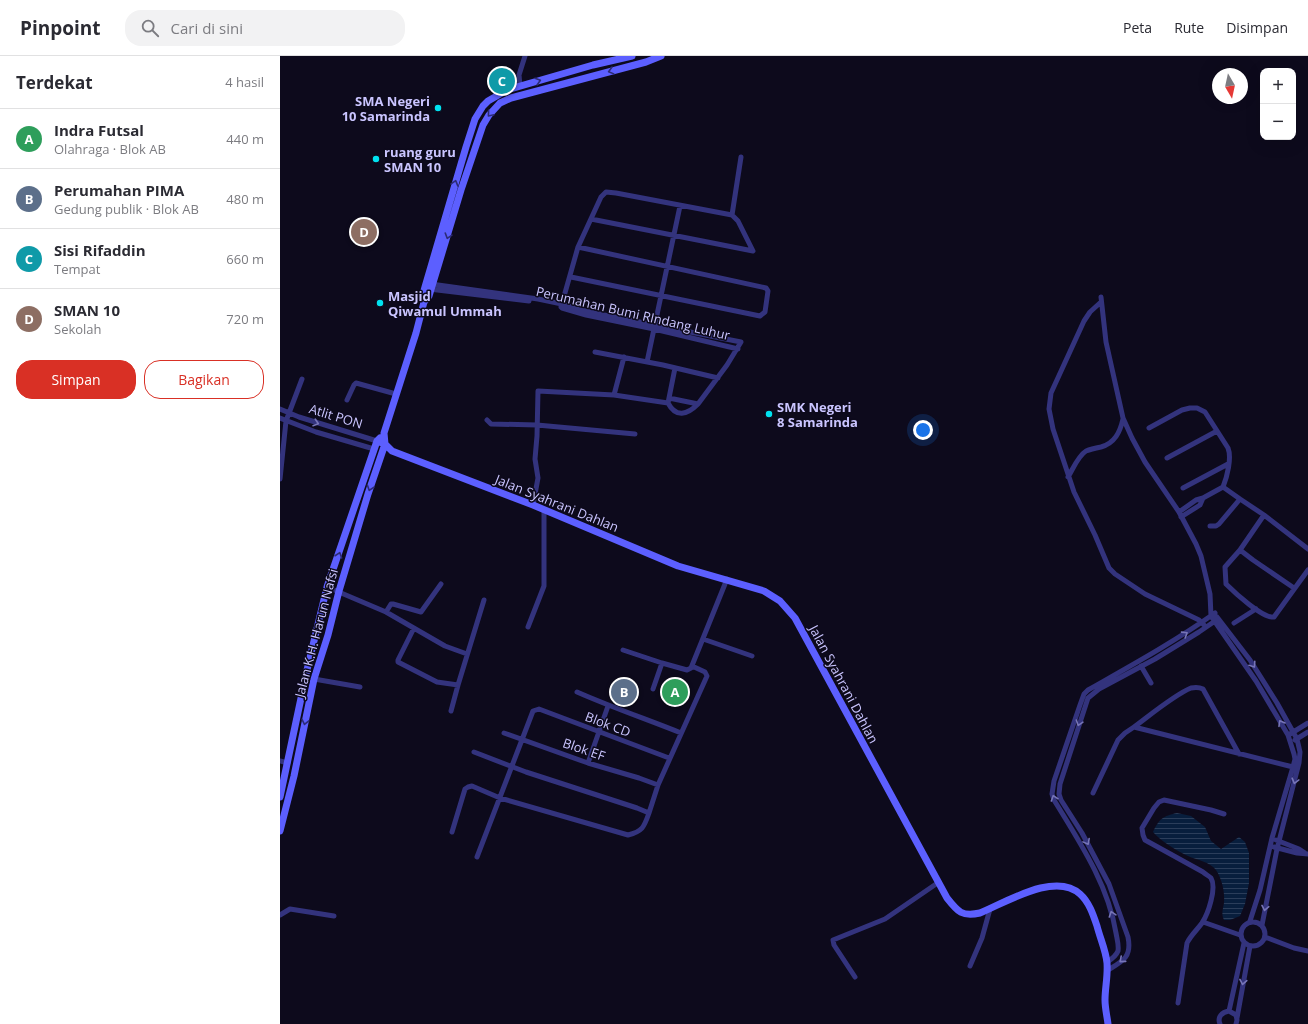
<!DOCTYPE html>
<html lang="id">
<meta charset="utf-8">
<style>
body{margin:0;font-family:"Open Sans",sans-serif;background:#f2f2f3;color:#2b2b33}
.controls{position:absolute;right:12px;top:12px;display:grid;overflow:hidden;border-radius:8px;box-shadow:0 4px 16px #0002}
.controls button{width:36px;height:36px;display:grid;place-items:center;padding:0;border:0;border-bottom:1px solid #e1e1e2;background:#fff;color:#2b2b33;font:20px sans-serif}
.compass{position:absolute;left:932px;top:12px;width:36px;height:36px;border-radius:50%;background:#fff;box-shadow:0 4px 16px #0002;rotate:171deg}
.you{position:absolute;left:643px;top:374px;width:14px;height:14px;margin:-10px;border:3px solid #fff;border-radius:50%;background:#1a73e8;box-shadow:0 0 0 6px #1a73e833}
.badge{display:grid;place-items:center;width:26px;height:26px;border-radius:50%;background:#d93025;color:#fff;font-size:13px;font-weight:700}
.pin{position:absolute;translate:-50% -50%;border:2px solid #fff;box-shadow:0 1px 4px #0006}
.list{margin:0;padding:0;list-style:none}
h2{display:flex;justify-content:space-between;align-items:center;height:52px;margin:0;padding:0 16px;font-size:17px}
h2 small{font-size:13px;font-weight:400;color:#7c7c81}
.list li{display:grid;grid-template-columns:26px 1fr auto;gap:12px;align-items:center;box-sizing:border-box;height:60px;padding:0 16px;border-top:1px solid #e1e1e2}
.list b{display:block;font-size:15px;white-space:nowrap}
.list p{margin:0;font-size:13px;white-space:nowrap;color:#7c7c81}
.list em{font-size:13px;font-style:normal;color:#7c7c81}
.actions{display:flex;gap:8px;padding:12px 16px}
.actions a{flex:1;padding:9px 0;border:1px solid #d93025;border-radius:16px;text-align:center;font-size:14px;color:#d93025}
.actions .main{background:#d93025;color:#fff}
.icon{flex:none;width:22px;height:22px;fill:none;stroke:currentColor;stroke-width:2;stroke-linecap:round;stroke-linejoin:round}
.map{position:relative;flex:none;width:1028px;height:968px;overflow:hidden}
header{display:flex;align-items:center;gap:24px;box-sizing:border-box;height:56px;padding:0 20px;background:#fff;border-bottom:1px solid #e1e1e2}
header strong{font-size:19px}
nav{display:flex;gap:22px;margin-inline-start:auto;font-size:14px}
.search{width:280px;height:36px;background:#f2f2f3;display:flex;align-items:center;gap:10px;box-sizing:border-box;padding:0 14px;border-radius:16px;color:#7c7c81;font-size:15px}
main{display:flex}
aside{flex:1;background:#fff}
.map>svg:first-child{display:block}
</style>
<header>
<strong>Pinpoint</strong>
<div class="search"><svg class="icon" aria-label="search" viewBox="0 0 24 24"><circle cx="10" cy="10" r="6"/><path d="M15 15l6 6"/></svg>Cari di sini</div>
<nav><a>Peta</a><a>Rute</a><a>Disimpan</a></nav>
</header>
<main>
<aside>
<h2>Terdekat<small>4 hasil</small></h2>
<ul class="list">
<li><span class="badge" style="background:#2e9e5b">A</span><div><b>Indra Futsal</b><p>Olahraga · Blok AB</p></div><em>440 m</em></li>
<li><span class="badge" style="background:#5c6f8a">B</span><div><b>Perumahan PIMA</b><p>Gedung publik · Blok AB</p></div><em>480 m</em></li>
<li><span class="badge" style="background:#0f9aa8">C</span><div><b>Sisi Rifaddin</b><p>Tempat</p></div><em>660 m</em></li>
<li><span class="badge" style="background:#8d6e63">D</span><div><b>SMAN 10</b><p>Sekolah</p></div><em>720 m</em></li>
</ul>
<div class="actions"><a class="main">Simpan</a><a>Bagikan</a></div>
</aside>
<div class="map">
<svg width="1028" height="968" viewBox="0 0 1028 968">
<defs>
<pattern id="water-rules" width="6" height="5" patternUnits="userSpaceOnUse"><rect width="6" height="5" fill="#081e3d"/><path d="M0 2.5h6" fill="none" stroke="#2b3d5a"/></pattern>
</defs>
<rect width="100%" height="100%" fill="#0d0a1c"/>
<path fill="url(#water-rules)" d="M 897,757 L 911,760 L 925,771 L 931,785 L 941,793 L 959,781 L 965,786 L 969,797 L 969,827 L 965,848 L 960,860 L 950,864 L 944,864 C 941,858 943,853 944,847 C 945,836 942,823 936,814 C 930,806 917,804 908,800 C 896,794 882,786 873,776 C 879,763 883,760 897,757 Z"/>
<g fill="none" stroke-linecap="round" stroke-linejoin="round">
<path stroke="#33337d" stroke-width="5" d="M 240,30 L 239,19 L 245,0
M 452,159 L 461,101
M 291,221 L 480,260 L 485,256 L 488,235 L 486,232 L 298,191
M 151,228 L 258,243 L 282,248 L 301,254 L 324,259 L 461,286 L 447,309 L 418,348 L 389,342 L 388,347 L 334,339 L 258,335 L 257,380 L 255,403 L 258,422 L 253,449
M 149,233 L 249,245
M 821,241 L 826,286 L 843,362 L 852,382 L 865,406 L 899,456 L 916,488 L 921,500 L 930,538 L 931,560 L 976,625 L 1008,679 L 1014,698 L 1015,703 L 1013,711 L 992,782 L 980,834 L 970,865
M 821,246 L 810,256 L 804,265 L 771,337 L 769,353 L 773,373 L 794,436 L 815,479 L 829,512 L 835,518 L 865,538 L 919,564 L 924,569
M 281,251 L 298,191 L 321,141 L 326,136 L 336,137 L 452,159 L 458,165 L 473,195 L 311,163
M 282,252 L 306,259 L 374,273 L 458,293
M 315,296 L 383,309 L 438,322
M 367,306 L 400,150
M 334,339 L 344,301
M 389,342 L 395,312
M 67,344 L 74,329 L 76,327 L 116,338
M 388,347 C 396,362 407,359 418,348
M 0,353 L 19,361 L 97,385
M 0,362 L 36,376 L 94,393
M 207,364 L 211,368 L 257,369 L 355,378
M 869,372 L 902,354 L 910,352 L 917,352 L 925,356 L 948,392 C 952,402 947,421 943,431 L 923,442 L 916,444 L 899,456
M 887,402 L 937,375
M 788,421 C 793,413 798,400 806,395 C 811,393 816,392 821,391 C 835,387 840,376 843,363
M 0,423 L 6,365 L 22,323
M 943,431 L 960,443
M 903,432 L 948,408
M 984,459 L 960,494 L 945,511 L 946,528 C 954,536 983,563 994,561 L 1028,514
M 901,461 L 920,449 L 923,442
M 930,470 L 936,470 L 939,468 L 960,443 L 984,459 L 1028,493
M 960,494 L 973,504 L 1014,532
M 47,531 L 106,556 L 165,590 L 187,598
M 106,556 L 111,548 L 113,548 L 141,556 L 161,528
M 937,561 L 970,604 L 997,647 L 1017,683 L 1020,696 L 1019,707 L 997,793 L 982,869
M 954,567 L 976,553
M 248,571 L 264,530 L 264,454
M 134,572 L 118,604 L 118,606 L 157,626 L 178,629 L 204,544
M 423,583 L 472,600
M 343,594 L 382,607
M 861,610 L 871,627
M 34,623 L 80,631
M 373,633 L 382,607 L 407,614 L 411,612 L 447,523
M 297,636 C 331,651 366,663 401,677
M 171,655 L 178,629
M 854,671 C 869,660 894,639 911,632 C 916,631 919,631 923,633 L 959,698
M 224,677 L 308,707 L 359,722 L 378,729 L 427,620 L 425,616 L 412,610
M 1010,678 L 1028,667
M 1015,684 L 1028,676
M 194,696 L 246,716 L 357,752 L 369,757 L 378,729
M 0,705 L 8,707
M 308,707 L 328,650
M 813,737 L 838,684 L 845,677 L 854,671 L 1013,711
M 172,776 L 185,733 L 188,731 L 192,730 L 220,742 L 348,779 C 363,775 364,771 369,757
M 996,784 L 1019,793 L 1025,797
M 994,791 L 1017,797 L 1028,798
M 197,801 L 253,655 L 259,653 L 389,702
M 0,859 L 10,853 L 54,860
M961 878a12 12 0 1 1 24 0a12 12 0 1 1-24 0Z
M 923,866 L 960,879
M 985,881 L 1014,892 L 1028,895
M 827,906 C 832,903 836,900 838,895 C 839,889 837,883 836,877 C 828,828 799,785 774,744 L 772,738 L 774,725 L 800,649 L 804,638 L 808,634 C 852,609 894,586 935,557
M 690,910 L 702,882 L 710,853
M 828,914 C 843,905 852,901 848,881 L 829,828 L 802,777 L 781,744 L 779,738 L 780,728 L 808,642 L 819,633 L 875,603 L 919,576 L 938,563
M 575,921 L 554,889 L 553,884 L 605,863 L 659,826
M 898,947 L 907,887 C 911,879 917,874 922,867 C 928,858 937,832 931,822 C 929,820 925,818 923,816 L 865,784 L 863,779 L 862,772 L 874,752 L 879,746 L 884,744 L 931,754 L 944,758
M 949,955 L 964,887
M 957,962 L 970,890
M 940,968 C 937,961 942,956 949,955 L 956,959 L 957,964 L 956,968"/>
<path stroke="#5c5fff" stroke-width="7" d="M 144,246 L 149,240 L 181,134 L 203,69 L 209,59 L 220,47 L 231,42 L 366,6 L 381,0
M 97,385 L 105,388 L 112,395 L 253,449 L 398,510 L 484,535 L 500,545 L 515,562 L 667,842 C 678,856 682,861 700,857 C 725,847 775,815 800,838 C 809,846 813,858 817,870 C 820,882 826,895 827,907 C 828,920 825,932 825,944 C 825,952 827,960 828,968
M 0,741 L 27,614 L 47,531 L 97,385 L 100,382
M 0,775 L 14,720 L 34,623 L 48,579 L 59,535 L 88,438 L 105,388 L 104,377 L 136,277 L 144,246 L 143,238 L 145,231 L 186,91 L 195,63 L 203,50 L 208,45 L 227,34 L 313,9 L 352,0"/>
</g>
<defs><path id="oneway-chevron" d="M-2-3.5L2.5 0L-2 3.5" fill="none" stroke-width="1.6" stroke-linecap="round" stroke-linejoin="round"/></defs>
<g stroke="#2d2c77">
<use href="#oneway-chevron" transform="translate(331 15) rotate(165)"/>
<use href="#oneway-chevron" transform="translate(258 25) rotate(-16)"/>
<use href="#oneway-chevron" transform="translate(210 58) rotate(130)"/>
<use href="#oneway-chevron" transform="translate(175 127) rotate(-74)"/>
<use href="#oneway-chevron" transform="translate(168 180) rotate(107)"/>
<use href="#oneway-chevron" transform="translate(90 432) rotate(109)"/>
<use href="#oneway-chevron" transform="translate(59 499) rotate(-71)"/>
<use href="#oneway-chevron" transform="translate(25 666) rotate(102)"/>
</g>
<g stroke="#7775b8">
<use href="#oneway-chevron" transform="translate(36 367) rotate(18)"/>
<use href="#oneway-chevron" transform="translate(905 578) rotate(-32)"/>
<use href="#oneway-chevron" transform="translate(973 609) rotate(56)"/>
<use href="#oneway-chevron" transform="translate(799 667) rotate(108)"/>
<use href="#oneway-chevron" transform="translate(1001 667) rotate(-120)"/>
<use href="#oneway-chevron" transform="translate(1015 725) rotate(105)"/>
<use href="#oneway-chevron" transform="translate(774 742) rotate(-109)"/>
<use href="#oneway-chevron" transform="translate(807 786) rotate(62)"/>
<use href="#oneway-chevron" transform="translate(985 852) rotate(101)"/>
<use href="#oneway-chevron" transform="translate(832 858) rotate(-108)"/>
<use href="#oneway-chevron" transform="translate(842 904) rotate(139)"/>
<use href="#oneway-chevron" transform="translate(963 926) rotate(100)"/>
</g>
<g fill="#00e2f0" stroke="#0d0a1c" stroke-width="1.5">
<circle cx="158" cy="52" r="4"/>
<circle cx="96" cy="103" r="4"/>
<circle cx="100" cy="247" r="4"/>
<circle cx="489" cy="358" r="4"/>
</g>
<g text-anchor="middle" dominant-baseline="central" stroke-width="3" stroke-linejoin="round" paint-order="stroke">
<g font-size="13" font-weight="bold" fill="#cac5ff" stroke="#0d0a1c" text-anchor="start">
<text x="150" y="45" text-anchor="end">SMA Negeri<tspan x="150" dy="15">10 Samarinda</tspan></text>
<text x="104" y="96">ruang guru<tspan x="104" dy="15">SMAN 10</tspan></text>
<text x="108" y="240">Masjid<tspan x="108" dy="15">Qiwamul Ummah</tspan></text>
<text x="497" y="351">SMK Negeri<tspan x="497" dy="15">8 Samarinda</tspan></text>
</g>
<g font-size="13" fill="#cac5ff" stroke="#0d0a1c">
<text transform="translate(353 257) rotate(13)">Perumahan Bumi RIndang Luhur</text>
<text transform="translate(56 360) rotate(17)">Atlit PON</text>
<text transform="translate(277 447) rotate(22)">Jalan Syahrani Dahlan</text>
<text transform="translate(36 577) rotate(-75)">Jalan K.H. Harun Nafsi</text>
<text transform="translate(564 628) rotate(62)">Jalan Syahrani Dahlan</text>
<text transform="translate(328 668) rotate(21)">Blok CD</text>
<text transform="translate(304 693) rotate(19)">Blok EF</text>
</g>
</g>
</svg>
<div class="controls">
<button>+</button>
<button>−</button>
</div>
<svg class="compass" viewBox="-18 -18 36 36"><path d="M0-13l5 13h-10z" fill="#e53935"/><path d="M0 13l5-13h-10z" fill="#7c7c81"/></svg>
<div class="you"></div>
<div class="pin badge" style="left:395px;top:636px;background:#2e9e5b">A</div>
<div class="pin badge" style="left:344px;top:636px;background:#5c6f8a">B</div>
<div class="pin badge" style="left:222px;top:25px;background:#0f9aa8">C</div>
<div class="pin badge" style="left:84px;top:176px;background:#8d6e63">D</div>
</div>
</main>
